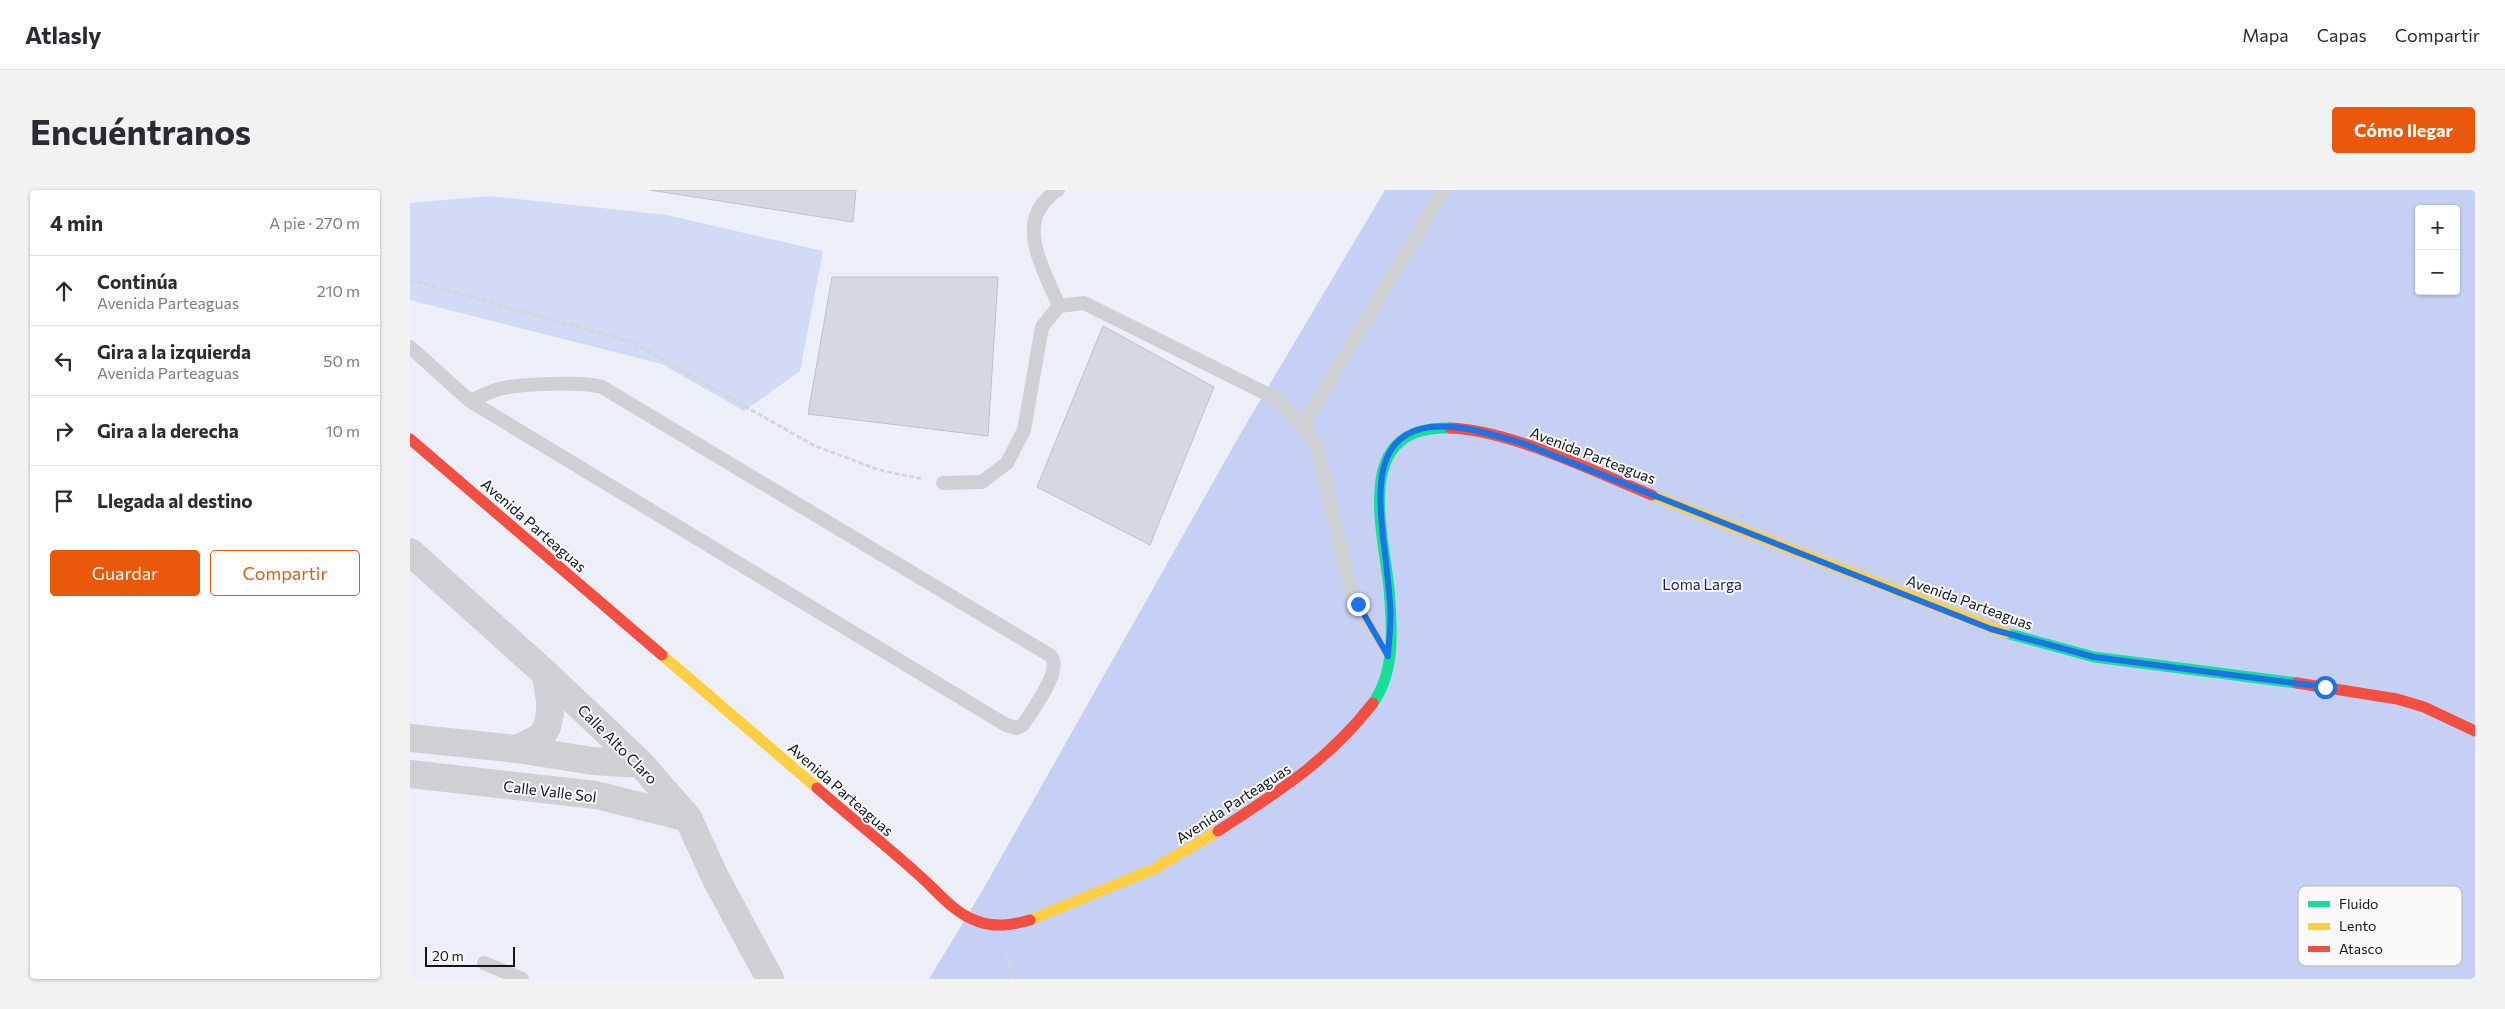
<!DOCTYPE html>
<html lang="es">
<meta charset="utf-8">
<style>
body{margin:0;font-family:Commissioner,sans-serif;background:#f2f2f3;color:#2b2b33}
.controls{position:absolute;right:15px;top:15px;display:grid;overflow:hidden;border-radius:5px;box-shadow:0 1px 4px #0004}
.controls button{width:45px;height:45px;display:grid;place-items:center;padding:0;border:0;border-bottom:1px solid #e1e1e2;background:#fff;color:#2b2b33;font:25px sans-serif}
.scale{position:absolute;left:15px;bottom:12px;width:90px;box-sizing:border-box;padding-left:5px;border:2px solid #12141e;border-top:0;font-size:14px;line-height:18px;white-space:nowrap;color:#12141e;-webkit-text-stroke:4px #fafafa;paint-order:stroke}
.stop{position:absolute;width:15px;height:15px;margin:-11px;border:4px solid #1a73e8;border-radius:50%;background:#fff}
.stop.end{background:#1a73e8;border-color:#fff;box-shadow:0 1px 5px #0008}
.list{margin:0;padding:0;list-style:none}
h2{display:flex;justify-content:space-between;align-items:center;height:65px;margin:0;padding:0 20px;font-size:21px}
h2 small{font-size:16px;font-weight:400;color:#7c7c81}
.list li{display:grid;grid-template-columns:32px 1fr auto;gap:15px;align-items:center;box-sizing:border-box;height:70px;padding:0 20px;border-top:1px solid #e1e1e2}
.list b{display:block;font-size:19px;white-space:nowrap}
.list p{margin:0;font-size:16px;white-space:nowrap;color:#7c7c81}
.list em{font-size:16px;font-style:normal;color:#7c7c81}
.actions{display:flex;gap:10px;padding:15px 20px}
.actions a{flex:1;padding:11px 0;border:1px solid #ea580c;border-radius:5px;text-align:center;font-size:18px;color:#ea580c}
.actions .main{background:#ea580c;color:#fff}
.icon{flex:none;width:28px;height:28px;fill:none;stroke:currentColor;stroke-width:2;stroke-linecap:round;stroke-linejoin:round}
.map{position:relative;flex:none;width:2065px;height:789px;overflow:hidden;border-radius:5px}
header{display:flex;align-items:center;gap:30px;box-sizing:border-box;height:70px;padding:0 25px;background:#fff;border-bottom:1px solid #e1e1e2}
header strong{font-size:24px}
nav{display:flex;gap:28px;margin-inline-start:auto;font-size:18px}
.intro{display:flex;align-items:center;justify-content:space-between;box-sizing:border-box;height:120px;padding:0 30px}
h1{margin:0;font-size:35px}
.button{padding:12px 22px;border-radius:5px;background:#ea580c;color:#fff;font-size:18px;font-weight:700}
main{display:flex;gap:30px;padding:0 30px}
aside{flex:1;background:#fff;border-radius:5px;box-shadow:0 1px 4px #0004}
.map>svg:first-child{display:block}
</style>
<header>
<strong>Atlasly</strong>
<nav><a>Mapa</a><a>Capas</a><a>Compartir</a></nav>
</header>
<div class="intro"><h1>Encuéntranos</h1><a class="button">Cómo llegar</a></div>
<main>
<aside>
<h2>4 min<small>A pie · 270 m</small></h2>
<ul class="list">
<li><svg class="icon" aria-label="ahead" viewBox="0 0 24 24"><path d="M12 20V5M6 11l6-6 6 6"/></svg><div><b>Continúa</b><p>Avenida Parteaguas</p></div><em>210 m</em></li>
<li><svg class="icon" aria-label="left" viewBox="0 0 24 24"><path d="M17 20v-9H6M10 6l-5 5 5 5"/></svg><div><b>Gira a la izquierda</b><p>Avenida Parteaguas</p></div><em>50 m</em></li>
<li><svg class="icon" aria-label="right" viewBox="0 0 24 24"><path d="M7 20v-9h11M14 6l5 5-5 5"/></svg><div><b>Gira a la derecha</b></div><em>10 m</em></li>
<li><svg class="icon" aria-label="arrive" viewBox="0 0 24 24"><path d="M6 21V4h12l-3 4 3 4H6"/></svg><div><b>Llegada al destino</b></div></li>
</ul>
<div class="actions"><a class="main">Guardar</a><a>Compartir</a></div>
</aside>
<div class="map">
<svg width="2065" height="789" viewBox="0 0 2065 789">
<rect width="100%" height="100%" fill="#edeff8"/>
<path fill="#d2daf6" d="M 79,6 L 257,25 L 413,61 L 390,181 L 334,221 L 252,174 L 0,110 L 0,13 Z"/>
<path fill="#c6d0f5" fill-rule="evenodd" d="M 975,0 L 2065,0 L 2065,789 L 519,789 L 571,703 L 832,241 ZM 2009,19 L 2046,19 L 2046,101 L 2009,101 Z"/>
<path fill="#d5d8e1" stroke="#bfc1ca" d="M 240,0 L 446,0 L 443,32 Z
M 422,87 L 588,87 L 578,246 L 398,224 Z
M 693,136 L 804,197 L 740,355 L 627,297 Z"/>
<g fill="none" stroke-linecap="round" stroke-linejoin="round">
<path stroke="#d4d5d8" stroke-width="3" stroke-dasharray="5 2.5" stroke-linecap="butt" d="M 0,90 L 222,152 L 403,255 L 469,280 L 513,289
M 597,764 L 602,789"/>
<path stroke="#cfd0d3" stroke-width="14" d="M 648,0 C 643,2 640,6 636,10 C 607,39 637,86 649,116
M 0,157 L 60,211 L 596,535 L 606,538 L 613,535 C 622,520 653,481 641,466 L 192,197 C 175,191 107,194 89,199 C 79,202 69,207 60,211
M 893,235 L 1033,0
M 533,293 L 572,292 L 597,273 L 614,240 L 632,137 L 649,116 L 674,113 L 865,208 L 893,235 L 908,261 L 938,390 L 947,414 L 977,463
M 74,773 L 112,789"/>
<path stroke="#cfd0d3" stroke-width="28" d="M 0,362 L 136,484 L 231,574 L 278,628 L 306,689 L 360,789
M 0,548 L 107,559 L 131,547 L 137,537 L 140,524 L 140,511 L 136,484
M 107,559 L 183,571 L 231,574
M 0,584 L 186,605 L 278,628"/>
<path stroke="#16e098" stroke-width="11" d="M 1596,443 L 1684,467 L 1887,493
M 963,513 C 986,481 982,435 979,398 C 972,335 943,235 1040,238"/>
<path stroke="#ffcf43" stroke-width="11" d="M 1242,305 L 1596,443
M 252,465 L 407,598
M 620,730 L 744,679 L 808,641"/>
<path stroke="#f24e42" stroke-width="11" d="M 1040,238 C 1100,240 1185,282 1242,305
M 0,249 L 252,465
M 1887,493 L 1987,509 L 2014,517 L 2065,541
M 407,598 C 441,628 477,656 511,687 C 529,703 544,723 567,731 C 585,738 602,735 620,730
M 808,641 C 869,601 917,572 963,513"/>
</g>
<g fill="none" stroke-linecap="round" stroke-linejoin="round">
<path stroke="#1a73e8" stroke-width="6" d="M 948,414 L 978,466 C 979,448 982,430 980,412 C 978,391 976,369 973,348 C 969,304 962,244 1021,237 C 1051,234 1083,245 1112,253 L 1581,439 L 1684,467 L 1915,497"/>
</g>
<g text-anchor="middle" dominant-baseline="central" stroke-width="4" stroke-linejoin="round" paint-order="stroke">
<g font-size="15" fill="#12141e" stroke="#fafafa">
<text transform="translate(1183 265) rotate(21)">Avenida Parteaguas</text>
<text transform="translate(124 335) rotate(41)">Avenida Parteaguas</text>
<text transform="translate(1560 412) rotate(20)">Avenida Parteaguas</text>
<text transform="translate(208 554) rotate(45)">Calle Alto Claro</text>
<text transform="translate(431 599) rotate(41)">Avenida Parteaguas</text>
<text transform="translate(140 601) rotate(7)">Calle Valle Sol</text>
<text transform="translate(823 613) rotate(-33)">Avenida Parteaguas</text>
</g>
<g font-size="15" fill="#1a1b6f" stroke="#fafafa">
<text x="1292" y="394">Loma Larga</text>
</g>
</g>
<rect x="1888" y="696" width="164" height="80" rx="8" fill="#fafafa" stroke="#b4b5b8" stroke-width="1"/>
<rect x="1898" y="711" width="22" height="6" fill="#16e098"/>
<rect x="1898" y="733" width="22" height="7" fill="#ffcf43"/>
<rect x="1898" y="756" width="22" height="6" fill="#f24e42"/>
<g font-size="14" fill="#12141e">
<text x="1929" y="719">Fluido</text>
<text x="1929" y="741">Lento</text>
<text x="1929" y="764">Atasco</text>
</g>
</svg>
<div class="controls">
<button>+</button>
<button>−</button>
</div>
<div class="scale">20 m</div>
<div class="stop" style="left:1915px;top:497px"></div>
<div class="stop end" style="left:948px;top:414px"></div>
</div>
</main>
